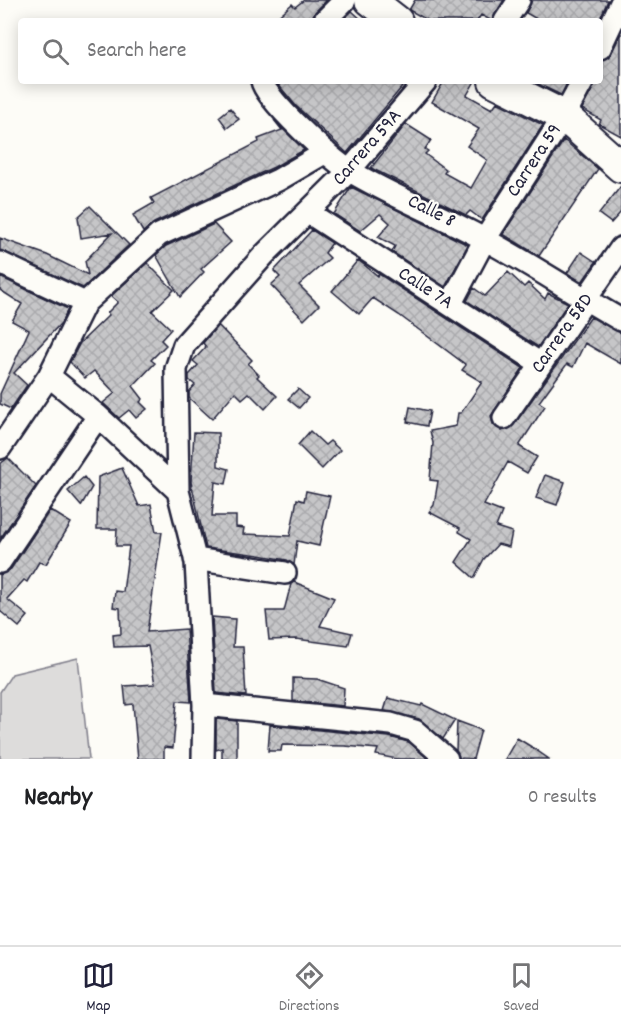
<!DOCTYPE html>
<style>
body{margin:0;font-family:Dekko,sans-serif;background:#f6f6f6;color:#202124}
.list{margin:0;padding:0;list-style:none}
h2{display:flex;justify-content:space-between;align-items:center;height:78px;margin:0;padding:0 24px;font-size:26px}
h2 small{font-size:20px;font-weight:400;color:#757577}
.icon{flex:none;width:33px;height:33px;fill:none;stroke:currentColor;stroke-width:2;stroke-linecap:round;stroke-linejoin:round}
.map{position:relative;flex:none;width:621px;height:759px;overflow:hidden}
.search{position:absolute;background:#fff;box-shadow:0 3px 15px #0003;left:18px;right:18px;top:18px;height:66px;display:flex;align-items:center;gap:15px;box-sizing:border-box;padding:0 21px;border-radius:6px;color:#757577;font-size:22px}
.sheet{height:186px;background:#fff}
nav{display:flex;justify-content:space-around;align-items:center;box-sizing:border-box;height:84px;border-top:2px solid #e0e0e0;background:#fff;font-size:16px;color:#757577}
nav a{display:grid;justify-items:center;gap:3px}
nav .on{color:#22223b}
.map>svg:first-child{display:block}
</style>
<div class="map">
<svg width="621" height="759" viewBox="0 0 621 759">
<defs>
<pattern id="building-cross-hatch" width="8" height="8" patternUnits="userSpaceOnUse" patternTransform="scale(1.5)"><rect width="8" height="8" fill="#c6c6c8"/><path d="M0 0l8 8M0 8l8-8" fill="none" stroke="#aaaaad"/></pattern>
</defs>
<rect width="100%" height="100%" fill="#fdfcf7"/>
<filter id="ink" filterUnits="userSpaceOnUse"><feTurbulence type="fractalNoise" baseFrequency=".0167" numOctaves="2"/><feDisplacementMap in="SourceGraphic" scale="12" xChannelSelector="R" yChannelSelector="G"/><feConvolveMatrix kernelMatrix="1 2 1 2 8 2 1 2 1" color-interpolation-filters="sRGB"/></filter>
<g filter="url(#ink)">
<path fill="#dddcdb" stroke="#807f8b" stroke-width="1.5" d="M 78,658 L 89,759 L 0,759 L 0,692 L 12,674 Z"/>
<path fill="url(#building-cross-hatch)" stroke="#22223b" stroke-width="1.5" d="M 304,0 L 327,0 L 315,12 L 312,21 L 273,21 L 292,4 L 295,7 Z
M 415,0 L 504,0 L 492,21 L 481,15 L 477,21 L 429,21 L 409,10 Z
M 532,0 L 608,0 L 599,21 L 540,21 L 526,13 Z
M 352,11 L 363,21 L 342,21 Z
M 621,33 L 621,136 L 599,124 L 601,120 L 582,109 L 596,81 L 600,81 L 600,61 L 611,54 Z
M 279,81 L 407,81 L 347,153 L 296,106 L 277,83 Z
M 444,81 L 475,81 L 467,95 L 492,109 L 497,102 L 543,125 L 482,220 L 470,211 L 466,215 L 371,168 L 406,124 L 431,140 L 425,149 L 428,151 L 425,154 L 446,170 L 444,173 L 471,188 L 487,160 L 467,146 L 479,129 L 432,102 Z
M 539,81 L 568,81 L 561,95 L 538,84 Z
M 230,108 L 239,119 L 227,128 L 219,117 Z
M 274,120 L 304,150 L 274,167 L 154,223 L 143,232 L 133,215 L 154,203 L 151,198 L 259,142 L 258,139 L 282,130 Z
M 564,140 L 598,169 L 539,256 L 503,234 Z
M 621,186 L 621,212 L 611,223 L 599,214 Z
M 351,187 L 468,245 L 445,287 L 392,252 L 395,246 L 378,237 L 390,223 L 380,214 L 360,231 L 334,214 Z
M 90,206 L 129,245 L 83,288 L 0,250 L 0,238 L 47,255 L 88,275 L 85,261 L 112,233 L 81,238 L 78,217 Z
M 214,224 L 231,242 L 201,269 L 204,272 L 180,297 L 156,255 L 166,246 Z
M 312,230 L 332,243 L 325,253 L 330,258 L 299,285 L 319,305 L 304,320 L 271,285 L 280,277 L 274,271 Z
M 581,252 L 596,262 L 582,282 L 567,273 Z
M 358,260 L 378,276 L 379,274 L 523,368 L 491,416 L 493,424 L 502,431 L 514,425 L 591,317 L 621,333 L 621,364 L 585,343 L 573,367 L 567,364 L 539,402 L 545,406 L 519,446 L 537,457 L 527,473 L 508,462 L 484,505 L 502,512 L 496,527 L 512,532 L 509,547 L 498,544 L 484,559 L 474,578 L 456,562 L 471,539 L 459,532 L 460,528 L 429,512 L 434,505 L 438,481 L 430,480 L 433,443 L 430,431 L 456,426 L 458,413 L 461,413 L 482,382 L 462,370 L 466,365 L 399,315 L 373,298 L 359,314 L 332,291 Z
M 147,263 L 174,290 L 152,311 L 171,329 L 161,340 L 166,345 L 151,360 L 155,363 L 133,386 L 143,399 L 140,402 L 147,409 L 136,418 L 129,410 L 119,418 L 103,403 L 115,393 L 94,371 L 85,378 L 70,362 L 80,343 L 109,315 L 107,313 L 118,302 L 111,296 Z
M 508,272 L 524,287 L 528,283 L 545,299 L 548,293 L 568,303 L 538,347 L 467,301 L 474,288 L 485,296 Z
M 0,277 L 68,309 L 61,323 L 14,373 L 27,385 L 11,409 L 0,404 L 0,394 L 29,330 L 12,321 L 22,304 L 0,290 Z
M 218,325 L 252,360 L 248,364 L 259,375 L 257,377 L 277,396 L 265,409 L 249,393 L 242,399 L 235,392 L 212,419 L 189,398 L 189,392 L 195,385 L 189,380 L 189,375 L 198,365 L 193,361 L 206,347 L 203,343 Z
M 298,389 L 308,398 L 299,408 L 288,399 Z
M 410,407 L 430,411 L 427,426 L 407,422 Z
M 310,431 L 325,445 L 330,441 L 340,450 L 322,469 L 298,445 Z
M 194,432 L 218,433 L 218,466 L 229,469 L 226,484 L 215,482 L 212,516 L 236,516 L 236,527 L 244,528 L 243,534 L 290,536 L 297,499 L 304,501 L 306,491 L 330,496 L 319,546 L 297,541 L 294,565 L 287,560 L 259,555 L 206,548 L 191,482 Z
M 8,458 L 36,486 L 0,539 L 0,464 Z
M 122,468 L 139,506 L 151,504 L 156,532 L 162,532 L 147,632 L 186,629 L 191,702 L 177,701 L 173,748 L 164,747 L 164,759 L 138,759 L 133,704 L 126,705 L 124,686 L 155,684 L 148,646 L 114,647 L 113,635 L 121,634 L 120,608 L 113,607 L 115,591 L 123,592 L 129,546 L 116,546 L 117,529 L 97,529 L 98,477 Z
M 545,475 L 565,482 L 557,505 L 536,498 Z
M 84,477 L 92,487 L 81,506 L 68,491 Z
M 50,510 L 71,523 L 46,564 L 39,562 L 27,582 L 24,580 L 7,599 L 28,616 L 19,627 L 0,611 L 0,575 L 11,569 Z
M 294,582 L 334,598 L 320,626 L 352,633 L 348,646 L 296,639 L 269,640 L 266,611 L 284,611 L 291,584 Z
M 212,617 L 235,619 L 233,647 L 243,647 L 246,696 L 216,693 Z
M 293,678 L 317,679 L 344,688 L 343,706 L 293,701 Z
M 388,698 L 421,706 L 422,704 L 455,720 L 443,739 L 419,719 L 384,711 Z
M 216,719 L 237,721 L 237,759 L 222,759 L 222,748 L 216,750 Z
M 457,721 L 481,730 L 473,759 L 459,758 L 456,751 Z
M 270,725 L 389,737 L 409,742 L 428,759 L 397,759 L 376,755 L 378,749 L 345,746 L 282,745 L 281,751 L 268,751 Z
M 517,738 L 530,746 L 549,759 L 505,759 Z"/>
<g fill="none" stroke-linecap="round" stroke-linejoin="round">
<defs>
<path id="street" d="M 324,21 L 345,0
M 505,21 L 519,0
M 600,48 L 621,3
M 262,81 C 265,99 332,160 350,171 C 393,197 441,215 484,239 C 531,264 575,294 621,320
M 309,213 L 541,364
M 0,263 L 85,303
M 450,305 L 485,239 L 564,116 L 583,81
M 49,376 L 98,416 L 178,491
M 504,418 L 621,248
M 0,448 L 49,376 L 85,303 L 159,235 L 278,180 L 326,152
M 195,559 L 285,573
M 0,562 L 98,416
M 204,705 L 391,724 L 415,731 L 447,759
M 203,759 L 204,705 L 196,562 L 178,491 L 176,369 L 184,345 L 264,255 L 349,171 L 426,81"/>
<path id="secondary" d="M 370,0 L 397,21
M 494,81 L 564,116 L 621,167"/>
</defs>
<use href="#street" stroke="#22223b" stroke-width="26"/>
<use href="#secondary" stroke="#22223b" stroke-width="34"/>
<use href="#street" stroke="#fdfcf7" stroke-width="21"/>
<use href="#secondary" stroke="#fdfcf7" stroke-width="30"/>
</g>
</g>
<g text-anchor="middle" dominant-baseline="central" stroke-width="4.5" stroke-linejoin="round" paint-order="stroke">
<g font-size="20" fill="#22223b" stroke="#fdfcf7">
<text transform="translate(368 148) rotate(-49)">Carrera 59A</text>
<text transform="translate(535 161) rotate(-57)">Carrera 59</text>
<text transform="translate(431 212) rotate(27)">Calle 8</text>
<text transform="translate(425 289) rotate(33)">Calle 7A</text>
<text transform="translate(563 334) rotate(-55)">Carrera 58D</text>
</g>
</g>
</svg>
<div class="search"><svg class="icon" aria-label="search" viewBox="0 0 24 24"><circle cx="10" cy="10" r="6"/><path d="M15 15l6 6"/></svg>Search here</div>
</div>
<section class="sheet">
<h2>Nearby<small>0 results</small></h2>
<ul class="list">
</ul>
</section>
<nav>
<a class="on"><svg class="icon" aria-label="map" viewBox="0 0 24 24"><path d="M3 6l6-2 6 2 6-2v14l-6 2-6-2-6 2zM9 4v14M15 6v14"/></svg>Map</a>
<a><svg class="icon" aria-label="directions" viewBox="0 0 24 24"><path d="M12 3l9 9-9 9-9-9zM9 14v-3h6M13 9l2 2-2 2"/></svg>Directions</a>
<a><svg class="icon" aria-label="saved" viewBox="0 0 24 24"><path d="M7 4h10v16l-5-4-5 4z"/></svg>Saved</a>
</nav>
